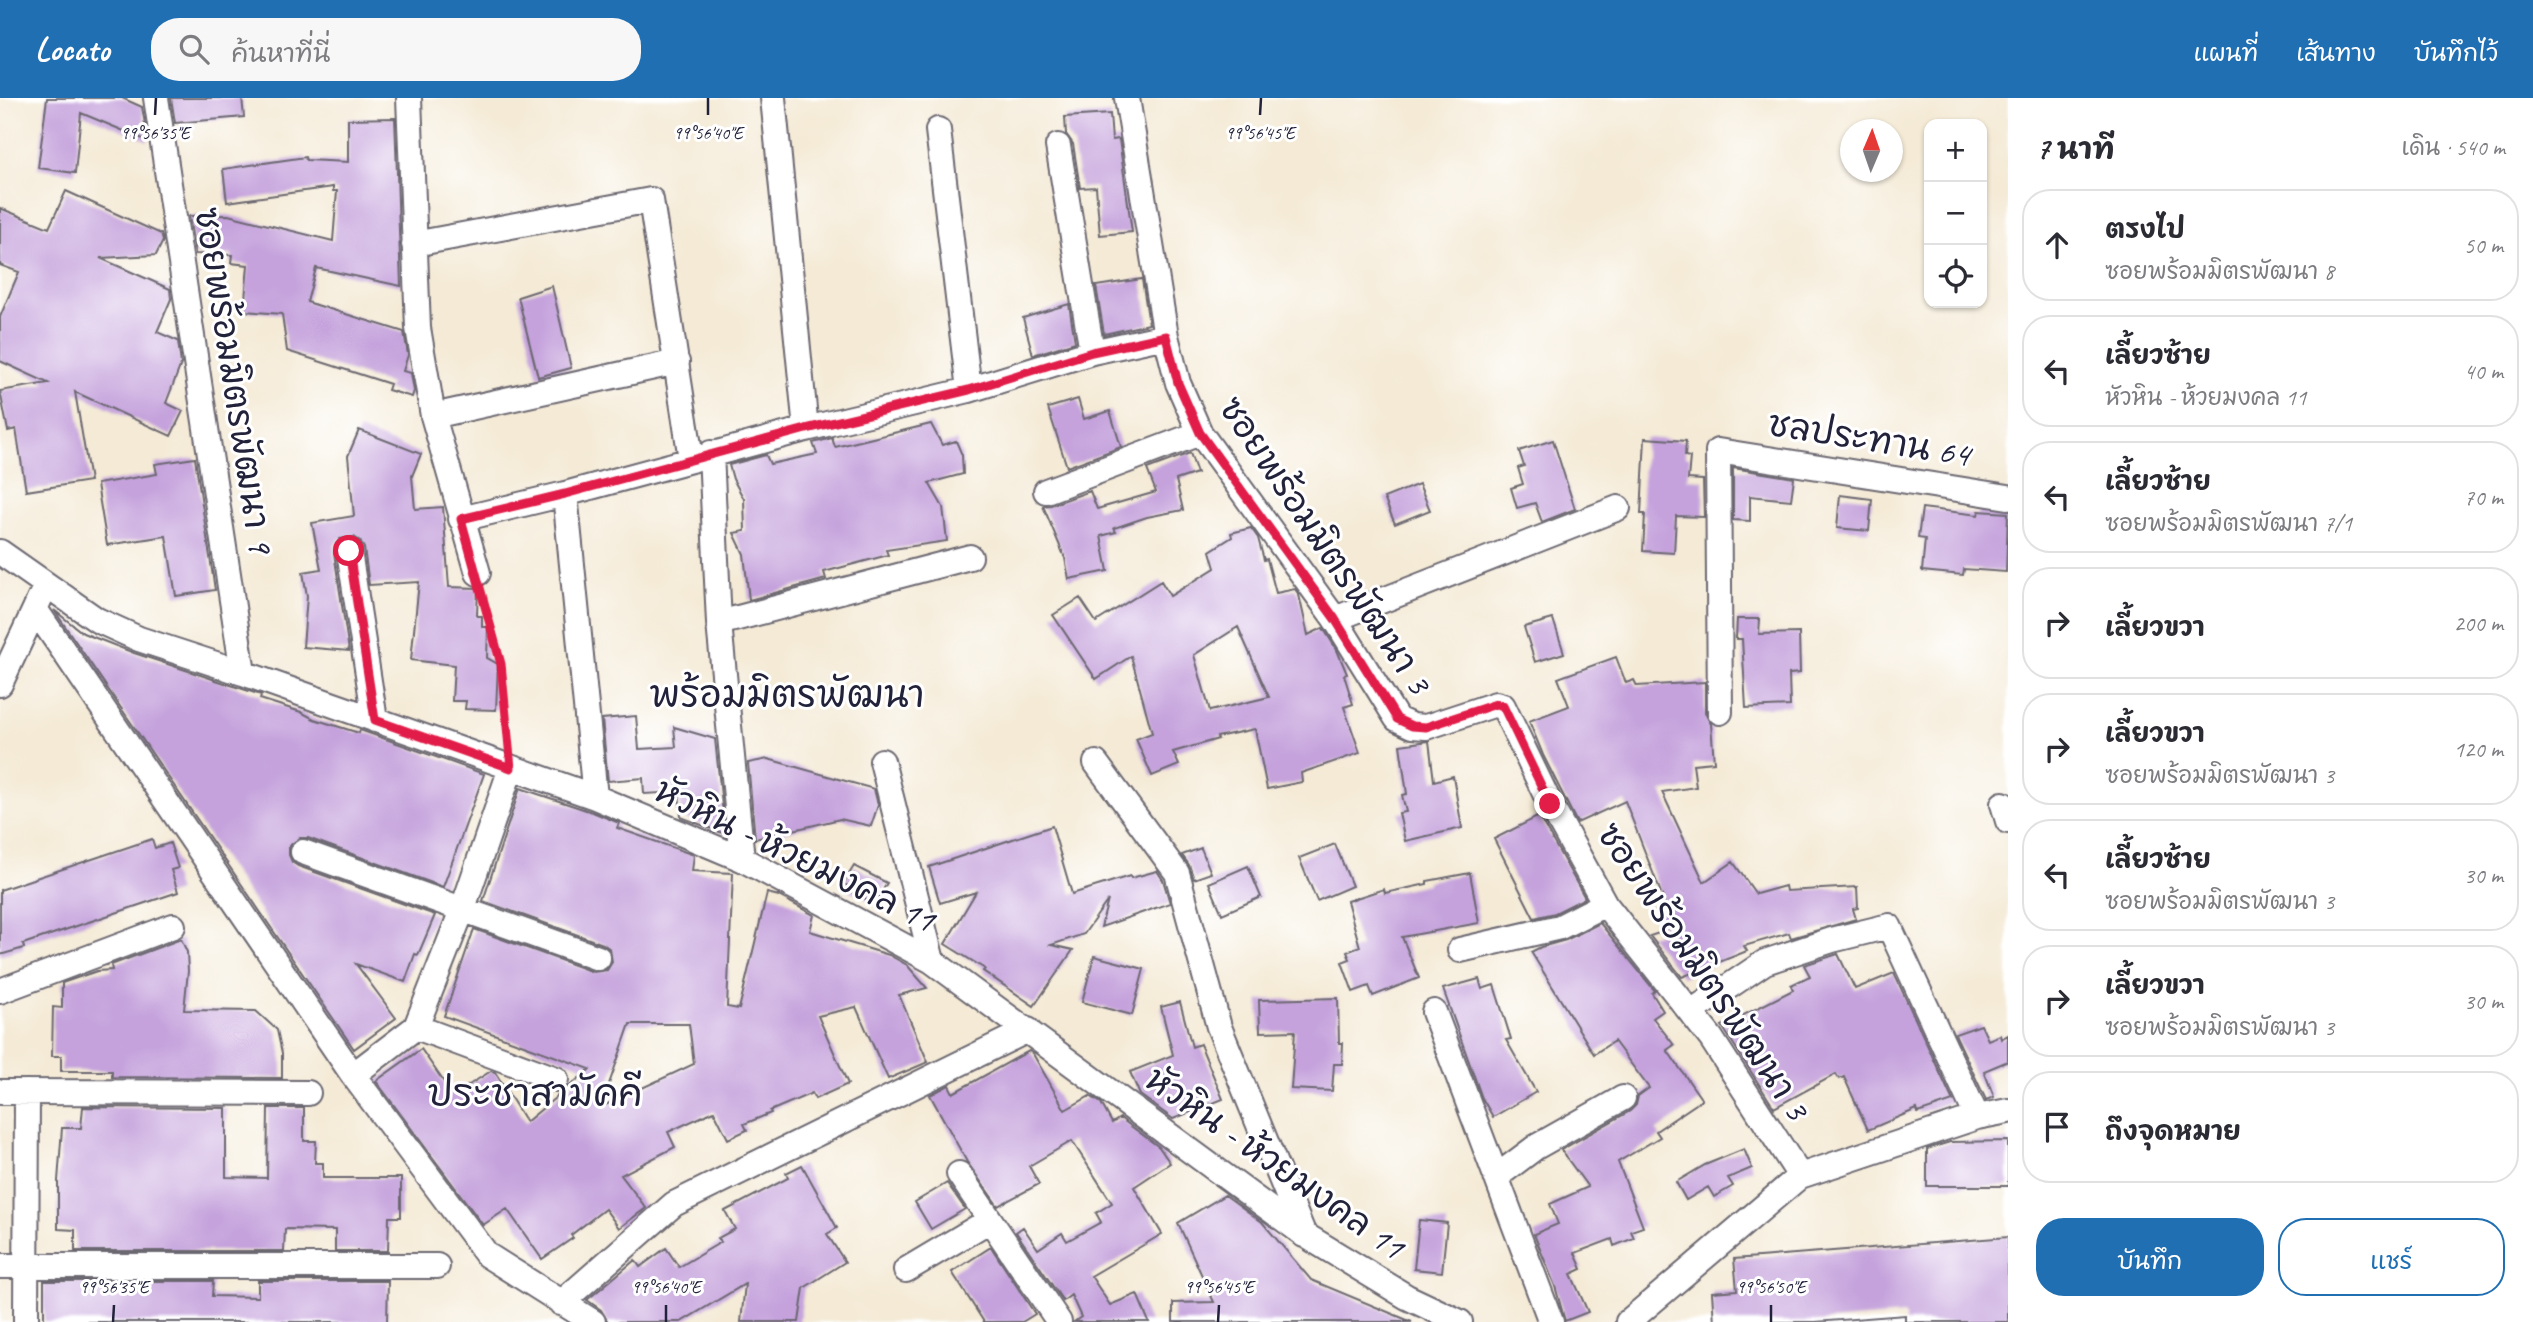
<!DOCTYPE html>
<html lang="th">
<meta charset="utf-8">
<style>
body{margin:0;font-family:Caveat,"Playpen Sans Thai",sans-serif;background:#f7f7f7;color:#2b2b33}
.controls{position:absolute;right:21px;top:21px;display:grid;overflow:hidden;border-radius:14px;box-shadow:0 2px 5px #0004}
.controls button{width:63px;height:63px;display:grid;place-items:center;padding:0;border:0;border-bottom:2px solid #e1e1e2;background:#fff;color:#2b2b33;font:35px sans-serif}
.compass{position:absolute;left:1840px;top:21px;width:63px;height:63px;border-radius:50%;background:#fff;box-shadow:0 2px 5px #0004;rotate:2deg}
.stop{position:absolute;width:21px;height:21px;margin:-16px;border:5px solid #e11d48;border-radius:50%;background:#fff}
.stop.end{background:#e11d48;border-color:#fff;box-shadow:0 2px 7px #0008}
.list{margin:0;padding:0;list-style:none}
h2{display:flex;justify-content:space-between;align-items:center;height:91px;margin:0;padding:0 28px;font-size:30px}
h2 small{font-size:23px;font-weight:400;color:#7c7c81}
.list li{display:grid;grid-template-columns:46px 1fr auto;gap:21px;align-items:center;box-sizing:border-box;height:112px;margin:0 14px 14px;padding:0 14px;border:2px solid #e1e1e2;border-radius:28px}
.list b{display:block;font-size:26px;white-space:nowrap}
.list p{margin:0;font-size:23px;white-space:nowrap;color:#7c7c81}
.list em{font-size:23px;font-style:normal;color:#7c7c81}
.actions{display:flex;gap:14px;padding:21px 28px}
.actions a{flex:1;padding:16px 0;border:2px solid #1f6fb2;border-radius:28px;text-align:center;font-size:24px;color:#1f6fb2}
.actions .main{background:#1f6fb2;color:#fff}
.icon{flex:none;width:38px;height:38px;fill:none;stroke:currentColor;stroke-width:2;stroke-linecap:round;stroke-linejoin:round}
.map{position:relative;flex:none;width:2008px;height:1224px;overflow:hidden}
header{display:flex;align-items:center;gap:42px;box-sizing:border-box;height:98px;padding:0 35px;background:#1f6fb2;color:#fff}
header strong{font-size:33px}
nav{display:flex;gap:38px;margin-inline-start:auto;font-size:24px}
.search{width:490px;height:63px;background:#f7f7f7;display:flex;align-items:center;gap:18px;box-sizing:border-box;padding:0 24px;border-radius:28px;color:#7c7c81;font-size:26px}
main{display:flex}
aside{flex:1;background:#fff}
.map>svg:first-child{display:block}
</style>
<header>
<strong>Locato</strong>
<div class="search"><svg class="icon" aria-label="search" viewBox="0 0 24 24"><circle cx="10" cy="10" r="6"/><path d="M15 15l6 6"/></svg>ค้นหาที่นี่</div>
<nav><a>แผนที่</a><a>เส้นทาง</a><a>บันทึกไว้</a></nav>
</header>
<main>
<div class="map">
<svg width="2008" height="1224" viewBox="0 0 2008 1224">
<rect width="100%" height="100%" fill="#fff"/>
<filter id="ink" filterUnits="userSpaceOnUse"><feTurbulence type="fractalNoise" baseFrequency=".0143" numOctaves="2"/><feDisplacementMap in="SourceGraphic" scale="14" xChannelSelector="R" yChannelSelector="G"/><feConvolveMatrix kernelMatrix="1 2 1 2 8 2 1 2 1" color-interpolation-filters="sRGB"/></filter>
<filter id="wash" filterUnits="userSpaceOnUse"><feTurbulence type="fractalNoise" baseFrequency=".00686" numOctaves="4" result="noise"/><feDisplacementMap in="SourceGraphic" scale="28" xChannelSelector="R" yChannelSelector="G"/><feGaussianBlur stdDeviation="1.57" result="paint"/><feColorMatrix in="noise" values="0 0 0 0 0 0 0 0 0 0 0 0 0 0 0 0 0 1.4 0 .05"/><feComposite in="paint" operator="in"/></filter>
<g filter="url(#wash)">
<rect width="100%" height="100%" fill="#f4ead6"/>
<g id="blocks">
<path fill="#c5a2dc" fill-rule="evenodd" d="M 47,0 L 122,0 L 142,9 L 148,43 L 81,15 L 75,75 L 38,70 Z
M 171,0 L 242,0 L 244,19 L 175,25 Z
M 1110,16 L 1112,42 L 1119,41 L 1132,134 L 1100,137 L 1096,89 L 1080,90 L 1073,46 L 1066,36 L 1065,19 Z
M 395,20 L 401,188 L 316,170 L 307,204 L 404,234 L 408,257 L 403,273 L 411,275 L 414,293 L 412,299 L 388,292 L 390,286 L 287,253 L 282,216 L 244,213 L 248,167 L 231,165 L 232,157 L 195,156 L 189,118 L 228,117 L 333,143 L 337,93 L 333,93 L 333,89 L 227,104 L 223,71 L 305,59 L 306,62 L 348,64 L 348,21 Z
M 66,93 L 161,136 L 163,143 L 156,157 L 100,160 L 170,191 L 171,201 L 157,234 L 178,243 L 181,266 L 166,305 L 183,313 L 171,338 L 75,294 L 90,383 L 26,393 L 16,331 L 8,333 L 0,293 L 48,285 L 0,263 L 0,219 L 19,174 L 0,167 L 0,110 L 49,130 Z
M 1142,181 L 1149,226 L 1104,236 L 1096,188 Z
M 552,188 L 571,270 L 538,279 L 518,199 Z
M 1069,206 L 1075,244 L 1033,257 L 1023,220 Z
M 1078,301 L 1084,321 L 1110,313 L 1121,349 L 1067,369 L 1048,310 Z
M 931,326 L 942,347 L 956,343 L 962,357 L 963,376 L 929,385 L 943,409 L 947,443 L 886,452 L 888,457 L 824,474 L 826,481 L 749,502 L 744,456 L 734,435 L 745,433 L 744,401 L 733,381 L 729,367 L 766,357 L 770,366 L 817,356 L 813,345 L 832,340 L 835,349 Z
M 359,332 L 421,356 L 412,378 L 415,411 L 443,409 L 449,489 L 478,490 L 477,518 L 482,518 L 482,529 L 488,529 L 487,560 L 498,566 L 496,612 L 465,611 L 466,603 L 452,603 L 454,567 L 411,562 L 419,484 L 369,487 L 364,450 L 360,443 L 354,439 L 340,441 L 335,447 L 334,455 L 349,553 L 303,549 L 307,498 L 303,474 L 321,471 L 312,425 L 354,418 L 348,358 Z
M 1645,340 L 1686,343 L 1685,358 L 1690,359 L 1688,381 L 1703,382 L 1704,419 L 1676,418 L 1674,455 L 1643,453 L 1645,416 L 1641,416 Z
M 1553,342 L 1575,411 L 1542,424 L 1535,405 L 1517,410 L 1511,390 L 1523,386 L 1518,370 L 1524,368 L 1519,353 Z
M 1190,355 L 1197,375 L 1176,382 L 1183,412 L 1147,419 L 1114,430 L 1116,434 L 1101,438 L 1108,473 L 1069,481 L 1065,460 L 1043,408 L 1051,407 L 1090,393 L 1097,411 L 1156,394 L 1147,371 Z
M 195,360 L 215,492 L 176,498 L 166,438 L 107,447 L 97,386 L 157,376 L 155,366 Z
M 1733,370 L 1794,380 L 1791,402 L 1750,398 L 1750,423 L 1733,422 Z
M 1419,386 L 1430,412 L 1395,426 L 1384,400 Z
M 1840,397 L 1872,401 L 1869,433 L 1837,430 Z
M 1922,410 L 1978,417 L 1979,413 L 2008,415 L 2006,474 L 1964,471 L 1963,477 L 1922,473 L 1925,441 L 1918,440 Z
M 1251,430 L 1258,440 L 1264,462 L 1267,461 L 1276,495 L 1295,491 L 1299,497 L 1308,537 L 1323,530 L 1337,552 L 1347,576 L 1344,577 L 1353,606 L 1344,609 L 1360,655 L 1301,675 L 1302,684 L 1267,691 L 1255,631 L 1217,639 L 1218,641 L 1173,654 L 1179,667 L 1152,678 L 1136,641 L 1152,635 L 1131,558 L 1096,581 L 1053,517 L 1080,500 L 1096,524 L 1161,483 L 1170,498 L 1215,470 L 1210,453 L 1232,439 L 1231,435 ZM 1238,529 L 1269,599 L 1210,613 L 1194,557 Z
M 54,512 L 83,535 L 134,555 L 261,597 L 260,601 L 301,614 L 314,621 L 359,635 L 360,632 L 484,676 L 443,789 L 308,740 L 300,740 L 289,748 L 289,757 L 292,764 L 298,768 L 435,817 L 418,857 L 415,856 L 405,884 L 356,866 L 396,920 L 354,951 Z
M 1553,521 L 1564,555 L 1535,564 L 1524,529 Z
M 1737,521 L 1760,521 L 1759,536 L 1799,535 L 1800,575 L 1789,576 L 1790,608 L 1746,610 L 1742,541 L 1736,541 Z
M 1616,559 L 1626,585 L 1634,582 L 1637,588 L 1705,584 L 1705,614 L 1711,626 L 1714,664 L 1693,666 L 1696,689 L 1662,694 L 1704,784 L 1733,764 L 1756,796 L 1785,788 L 1786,793 L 1857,789 L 1858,810 L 1853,811 L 1856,821 L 1791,840 L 1789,835 L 1744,848 L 1747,853 L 1682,879 L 1650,838 L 1665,833 L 1656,813 L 1666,808 L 1625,703 L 1577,725 L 1543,657 L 1529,623 L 1569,608 L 1558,580 Z
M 636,618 L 639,651 L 676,649 L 674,629 L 715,641 L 725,736 L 681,719 L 679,694 L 644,696 L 643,680 L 608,683 L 602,621 Z
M 1429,643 L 1434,683 L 1453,678 L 1462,730 L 1405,743 L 1399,715 L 1406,714 L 1402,697 L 1407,696 L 1400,647 Z
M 768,661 L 874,691 L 878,707 L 871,728 L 840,721 L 755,741 L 748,665 Z
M 520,690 L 595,715 L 619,725 L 617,730 L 694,757 L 692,773 L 733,775 L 727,909 L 739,911 L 767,795 L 779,798 L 814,817 L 810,833 L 889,857 L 907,867 L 927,890 L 899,897 L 928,964 L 888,981 L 856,909 L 818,918 L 848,986 L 815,1001 L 812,995 L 770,1013 L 771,1015 L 744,1026 L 747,1032 L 728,1041 L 714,1013 L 668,1034 L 675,1049 L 621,1077 L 646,1110 L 619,1130 L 605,1111 L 571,1137 L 573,1140 L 542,1161 L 507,1111 L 483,1127 L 376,983 L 421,951 L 453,997 L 491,973 L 495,974 L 526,1024 L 590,971 L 444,918 L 474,831 L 593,874 L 607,872 L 612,864 L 610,851 L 603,846 L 483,803 ZM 630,926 L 689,926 L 694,966 L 601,1009 Z
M 1539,718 L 1585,800 L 1555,815 L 1534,820 L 1494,741 Z
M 1052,728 L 1072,796 L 1130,778 L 1131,780 L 1157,773 L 1163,782 L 1170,805 L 1101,829 L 1108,802 L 1084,836 L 1051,847 L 1073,852 L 1034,908 L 983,873 L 985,871 L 945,846 L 976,794 L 940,805 L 929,769 Z
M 152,741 L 155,750 L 170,745 L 178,770 L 171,772 L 178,794 L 23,846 L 24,850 L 0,857 L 0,792 Z
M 1335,746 L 1352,788 L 1317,803 L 1299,760 Z
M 1201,750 L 1211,775 L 1194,781 L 1189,767 L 1182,757 Z
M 854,768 L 887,785 L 875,806 L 847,791 L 848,788 L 843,786 Z
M 1248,768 L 1261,799 L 1222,816 L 1209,785 Z
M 1470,775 L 1479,825 L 1402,839 L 1419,880 L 1373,898 L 1369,888 L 1353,894 L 1342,864 L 1350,861 L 1347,854 L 1360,849 L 1347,803 L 1384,791 L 1385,795 L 1427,786 L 1427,783 Z
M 1600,825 L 1655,893 L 1652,895 L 1663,913 L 1653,920 L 1674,947 L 1667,952 L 1702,1002 L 1656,1033 L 1660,1039 L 1618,1064 L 1643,1129 L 1631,1133 L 1634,1140 L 1614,1148 L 1612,1141 L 1575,1155 L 1582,1171 L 1571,1176 L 1588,1214 L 1565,1223 L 1555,1188 L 1534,1136 L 1558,1126 L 1550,1106 L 1588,1089 L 1561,1052 L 1630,1013 L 1636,1007 L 1638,998 L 1649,990 L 1614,943 L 1594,956 L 1531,854 L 1541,849 L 1566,842 Z
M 181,841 L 187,854 L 188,873 L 184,912 L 256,913 L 277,932 L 282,955 L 282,980 L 112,979 L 112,973 L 61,973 L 61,958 L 52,958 L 53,909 L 62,910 L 62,885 L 97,873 L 112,872 L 111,867 Z
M 1838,856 L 1855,891 L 1894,875 L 1953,1003 L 1918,1015 L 1917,1011 L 1868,1032 L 1844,979 L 1839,981 L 1836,976 L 1774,1010 L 1722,928 L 1793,892 L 1791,887 L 1810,878 L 1804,867 Z
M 1094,858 L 1144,871 L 1132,917 L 1082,904 Z
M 1479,881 L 1482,891 L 1494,887 L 1511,941 L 1506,942 L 1536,994 L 1493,1019 L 1482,1000 L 1443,891 Z
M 1338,900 L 1339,945 L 1343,945 L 1342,966 L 1334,966 L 1332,993 L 1291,991 L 1295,933 L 1260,934 L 1259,902 Z
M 1180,904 L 1192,949 L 1200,946 L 1223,1001 L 1173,1021 L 1140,997 L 1130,974 L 1173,957 L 1161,909 Z
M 1981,927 L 1988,942 L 2000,937 L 2001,941 L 2008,937 L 2008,963 L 1984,973 L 1994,999 L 1986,1002 L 1955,936 Z
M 1029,953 L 1033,956 L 1065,1012 L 1090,998 L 1101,1005 L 1112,1025 L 1120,1020 L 1159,1049 L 1170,1065 L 1134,1089 L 1162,1136 L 1091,1178 L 1110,1207 L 1137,1196 L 1149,1224 L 1074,1224 L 1081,1219 L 1071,1197 L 1063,1203 L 1016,1134 L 1023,1129 L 1038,1151 L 1062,1135 L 1067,1143 L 1101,1124 L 1096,1115 L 1112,1105 L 1072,1043 L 1029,1068 L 1039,1086 L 998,1108 L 967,1064 L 930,997 L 949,987 L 953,995 Z
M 83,1009 L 226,1010 L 226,1079 L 267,1080 L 268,1010 L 304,1010 L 304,1043 L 316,1043 L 315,1065 L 323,1065 L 323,1080 L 401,1080 L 401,1119 L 389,1119 L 388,1153 L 335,1153 L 335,1132 L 285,1131 L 284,1153 L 75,1153 L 75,1132 L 58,1131 L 58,1083 L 62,1030 L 81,1030 Z
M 2008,1043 L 2008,1088 L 1927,1088 L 1927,1051 L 1950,1044 Z
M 1744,1051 L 1752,1070 L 1728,1080 L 1733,1088 L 1714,1099 L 1708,1089 L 1686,1102 L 1676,1084 L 1705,1067 Z
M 802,1067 L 837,1130 L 827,1136 L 845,1164 L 804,1190 L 799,1224 L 741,1224 L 745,1186 L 681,1224 L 608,1224 L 601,1212 L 587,1202 L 635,1162 L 640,1169 L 666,1150 L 679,1169 L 721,1144 L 718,1140 L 735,1131 L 725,1113 L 788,1080 L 786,1075 Z
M 947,1085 L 965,1111 L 931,1131 L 915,1104 Z
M 1225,1097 L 1262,1124 L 1311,1182 L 1412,1224 L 1173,1224 L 1173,1205 L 1214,1204 L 1178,1125 Z
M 1419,1122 L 1447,1125 L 1442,1174 L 1414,1171 Z
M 2008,1139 L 2008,1224 L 1905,1224 L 1905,1217 L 1815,1224 L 1714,1224 L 1712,1194 L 1737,1192 L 1734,1161 Z
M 991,1149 L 1035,1216 L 1022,1224 L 984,1224 L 952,1174 Z
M 44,1183 L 213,1183 L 212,1198 L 258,1199 L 258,1183 L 388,1183 L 387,1224 L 44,1224 Z"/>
</g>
</g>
<g filter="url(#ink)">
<use href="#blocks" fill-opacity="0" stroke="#6c6871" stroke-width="2"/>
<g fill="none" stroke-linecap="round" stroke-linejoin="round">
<defs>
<path id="minor" d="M 156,0 L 243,575
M 409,0 L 418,230 L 433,318 L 478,475
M 773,0 L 806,331
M 1127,0 L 1166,238 L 1178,285 L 1200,335 L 1335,521 L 1397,621 L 1412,628 L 1426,629 L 1496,606 L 1503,608 L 1550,706 L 1605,806 L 1711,940 L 1800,1078
M 938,32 L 969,292
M 1058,48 L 1092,254
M 414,146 L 651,102 L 691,361
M 433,318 L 677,264
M 711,355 L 719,525 L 742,761
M 1046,393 L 1200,335
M 565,396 L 595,699
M 461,421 L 565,396 L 806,331 L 969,292 L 1092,254 L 1166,238
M 349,453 L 375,622
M 0,454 L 97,522 L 139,541 L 243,575 L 595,699 L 742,761 L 932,863 L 1305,1137 L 1407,1199 L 1460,1224
M 46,487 L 35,511 L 353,977 L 487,1157 L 593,1224
M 1335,521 L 1618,410
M 719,525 L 970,459
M 0,586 L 35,511
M 1720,614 L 1718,353 L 2008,399
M 882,663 L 932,863
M 1096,665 L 1177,775 L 1219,929 L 1304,1137
M 2003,706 L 2008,723
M 303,754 L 598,860
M 1460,852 L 1560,829 L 1605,806
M 0,893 L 173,828
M 1434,914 L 1551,1224
M 1691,914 L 1765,864 L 1832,842 L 1889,828 L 1977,1019
M 416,929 L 556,981
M 353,977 L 416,929 L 463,810 L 511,670
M 0,994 L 308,995
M 959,1076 L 1059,1224
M 1496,1079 L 1536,1049 L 1623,1000
M 0,1168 L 437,1168
M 906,1172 L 990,1122
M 561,1205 L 674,1106 L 1028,932
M 26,1224 L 27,994
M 1628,1224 L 1800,1078 L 1977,1019 L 2008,1013"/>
</defs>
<use href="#minor" stroke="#6c6871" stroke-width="28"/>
<path stroke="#6c6871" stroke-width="4.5" stroke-dasharray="5 5" stroke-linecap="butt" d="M 483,497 L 501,566 L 509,643"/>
<use href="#minor" stroke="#fff" stroke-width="24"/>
</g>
</g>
<g fill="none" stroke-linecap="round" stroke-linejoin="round" filter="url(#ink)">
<path stroke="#e11d48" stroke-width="9" d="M 349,453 L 375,622 L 511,670 L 501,566 L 461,421 L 565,396 L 806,331 L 969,292 L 1092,254 L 1166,238 L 1178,285 L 1200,335 L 1335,521 L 1397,621 L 1412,628 L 1426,629 L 1496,606 L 1503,608 L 1550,706"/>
</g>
<path fill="none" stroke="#22223b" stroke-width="2.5" d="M 155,17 L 156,0M 708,17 L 708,0M 1260,17 L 1261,0M 113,1224 L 114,1207M 666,1224 L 666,1207M 1218,1224 L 1219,1207M 1771,1224 L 1771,1207"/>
<g text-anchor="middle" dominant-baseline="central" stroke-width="6" stroke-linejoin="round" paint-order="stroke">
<g font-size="35" fill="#22223b" stroke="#fff">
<text transform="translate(234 282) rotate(81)">ซอยพร้อมมิตรพัฒนา 9</text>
<text transform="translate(1869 341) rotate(9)">ชลประทาน 64</text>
<text transform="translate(1325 447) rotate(56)">ซอยพร้อมมิตรพัฒนา 3</text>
<text transform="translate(795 757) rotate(26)">หัวหิน - ห้วยมงคล 11</text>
<text transform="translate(1703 873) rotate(56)">ซอยพร้อมมิตรพัฒนา 3</text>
<text transform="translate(1275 1065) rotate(35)">หัวหิน - ห้วยมงคล 11</text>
</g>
<g font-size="37" fill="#22223b" stroke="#fff">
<text x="787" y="596">พร้อมมิตรพัฒนา</text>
<text x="535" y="995">ประชาสามัคคี</text>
</g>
</g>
<g font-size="18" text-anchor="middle" fill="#22223b" stroke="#fff" stroke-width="6" stroke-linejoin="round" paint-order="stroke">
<text x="155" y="41">99°56'35"E</text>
<text x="708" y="41">99°56'40"E</text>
<text x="1260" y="41">99°56'45"E</text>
<text x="114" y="1195">99°56'35"E</text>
<text x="666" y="1195">99°56'40"E</text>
<text x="1219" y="1195">99°56'45"E</text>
<text x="1771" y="1195">99°56'50"E</text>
</g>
</svg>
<div class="controls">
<button>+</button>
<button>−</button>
<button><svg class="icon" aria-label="locate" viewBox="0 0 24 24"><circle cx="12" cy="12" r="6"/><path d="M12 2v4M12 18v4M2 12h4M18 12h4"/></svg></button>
</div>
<svg class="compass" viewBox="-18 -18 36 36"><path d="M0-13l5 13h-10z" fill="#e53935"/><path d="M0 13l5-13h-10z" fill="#7c7c81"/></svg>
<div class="stop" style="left:349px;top:453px"></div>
<div class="stop end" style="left:1550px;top:706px"></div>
</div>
<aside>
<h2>7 นาที<small>เดิน · 540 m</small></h2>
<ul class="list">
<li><svg class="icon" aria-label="ahead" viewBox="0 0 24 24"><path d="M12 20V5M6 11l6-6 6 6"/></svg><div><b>ตรงไป</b><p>ซอยพร้อมมิตรพัฒนา 8</p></div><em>50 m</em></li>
<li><svg class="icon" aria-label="left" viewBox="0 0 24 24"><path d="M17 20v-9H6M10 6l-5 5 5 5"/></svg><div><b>เลี้ยวซ้าย</b><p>หัวหิน - ห้วยมงคล 11</p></div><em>40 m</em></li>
<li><svg class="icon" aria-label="left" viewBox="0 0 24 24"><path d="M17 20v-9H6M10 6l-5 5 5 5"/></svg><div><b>เลี้ยวซ้าย</b><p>ซอยพร้อมมิตรพัฒนา 7/1</p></div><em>70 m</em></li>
<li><svg class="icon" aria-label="right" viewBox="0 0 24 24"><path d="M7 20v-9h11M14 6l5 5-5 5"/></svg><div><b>เลี้ยวขวา</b></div><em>200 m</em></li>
<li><svg class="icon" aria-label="right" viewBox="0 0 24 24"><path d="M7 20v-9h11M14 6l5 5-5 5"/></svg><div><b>เลี้ยวขวา</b><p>ซอยพร้อมมิตรพัฒนา 3</p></div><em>120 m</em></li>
<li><svg class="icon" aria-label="left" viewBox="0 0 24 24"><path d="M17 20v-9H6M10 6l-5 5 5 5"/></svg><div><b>เลี้ยวซ้าย</b><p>ซอยพร้อมมิตรพัฒนา 3</p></div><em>30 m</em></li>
<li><svg class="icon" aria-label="right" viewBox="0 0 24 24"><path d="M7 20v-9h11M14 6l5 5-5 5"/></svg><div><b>เลี้ยวขวา</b><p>ซอยพร้อมมิตรพัฒนา 3</p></div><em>30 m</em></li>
<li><svg class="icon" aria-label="arrive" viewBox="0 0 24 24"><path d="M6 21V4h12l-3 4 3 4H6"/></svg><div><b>ถึงจุดหมาย</b></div></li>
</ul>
<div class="actions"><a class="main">บันทึก</a><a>แชร์</a></div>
</aside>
</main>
